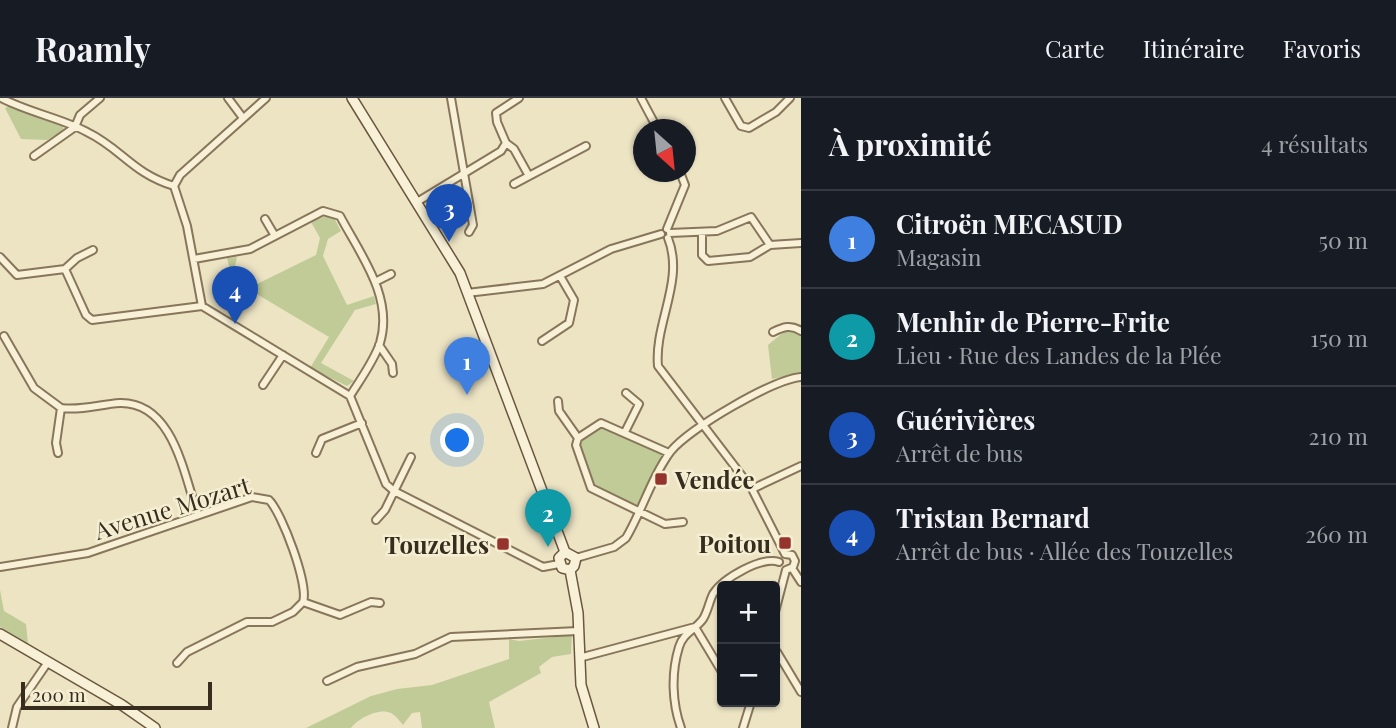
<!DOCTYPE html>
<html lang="fr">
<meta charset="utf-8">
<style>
body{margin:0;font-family:"Playfair Display",serif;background:#242831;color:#f1f3f6}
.controls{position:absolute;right:21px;bottom:21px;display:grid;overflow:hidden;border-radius:7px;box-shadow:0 2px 5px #0004}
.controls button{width:63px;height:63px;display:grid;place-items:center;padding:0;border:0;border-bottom:2px solid #363941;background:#171b24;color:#f1f3f6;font:35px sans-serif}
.compass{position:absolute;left:633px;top:21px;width:63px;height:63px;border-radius:50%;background:#171b24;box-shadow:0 2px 5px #0004;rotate:153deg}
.scale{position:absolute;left:21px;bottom:18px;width:191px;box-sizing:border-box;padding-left:7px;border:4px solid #372d1e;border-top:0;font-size:19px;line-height:24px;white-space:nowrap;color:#372d1e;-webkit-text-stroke:5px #f5eed3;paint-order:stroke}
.you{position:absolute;left:458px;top:343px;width:24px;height:24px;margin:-18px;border:5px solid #fff;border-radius:50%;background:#1a73e8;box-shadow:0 0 0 10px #1a73e833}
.badge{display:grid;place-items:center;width:46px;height:46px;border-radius:50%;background:#0f766e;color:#fff;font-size:23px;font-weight:700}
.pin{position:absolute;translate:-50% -58px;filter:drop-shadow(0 2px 4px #0008)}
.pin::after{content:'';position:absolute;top:37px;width:24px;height:21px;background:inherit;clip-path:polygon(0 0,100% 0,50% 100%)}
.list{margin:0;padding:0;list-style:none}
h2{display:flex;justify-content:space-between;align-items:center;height:91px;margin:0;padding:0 28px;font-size:30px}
h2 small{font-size:23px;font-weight:400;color:#9ea1a6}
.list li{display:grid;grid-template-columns:46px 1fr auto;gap:21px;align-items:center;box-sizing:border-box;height:98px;padding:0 28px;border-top:2px solid #363941}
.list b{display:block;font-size:26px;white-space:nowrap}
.list p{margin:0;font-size:23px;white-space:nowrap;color:#9ea1a6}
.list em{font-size:23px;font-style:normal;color:#9ea1a6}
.map{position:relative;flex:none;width:801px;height:630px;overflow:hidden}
header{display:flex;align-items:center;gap:42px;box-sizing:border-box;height:98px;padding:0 35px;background:#171b24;border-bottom:2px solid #363941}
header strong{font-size:33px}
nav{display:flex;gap:38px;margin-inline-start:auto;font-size:24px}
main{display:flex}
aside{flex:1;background:#171b24}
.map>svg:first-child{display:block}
</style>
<header>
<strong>Roamly</strong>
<nav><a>Carte</a><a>Itinéraire</a><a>Favoris</a></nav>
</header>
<main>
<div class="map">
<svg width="801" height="630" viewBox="0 0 801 630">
<rect width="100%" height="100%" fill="#ede4c4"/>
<path fill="#c1cb98" d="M 11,7 L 62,26 L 64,32 L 47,42 L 21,41 L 5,10 Z
M 326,118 L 334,120 L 341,133 L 328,141 L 323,158 L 347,207 L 374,198 L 376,206 L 355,212 L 321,265 L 354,283 L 347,288 L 310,270 L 329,239 L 255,195 L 235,226 L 227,222 L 242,200 L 232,180 L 227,160 L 237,159 L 235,168 L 247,191 L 316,157 L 320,140 L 311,124 Z
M 793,232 L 801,238 L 801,275 L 772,281 L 768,247 L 785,233 Z
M 601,327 L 664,357 L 640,405 L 635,407 L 593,386 L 579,348 L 581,342 Z
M 0,492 L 4,513 L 26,526 L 28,546 L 0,529 Z
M 572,537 L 571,556 L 552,559 L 539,569 L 541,575 L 489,604 L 495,630 L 422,630 L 420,614 L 412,615 L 403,627 C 400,623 395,617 391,615 C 379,609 357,621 351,630 L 306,630 L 371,598 L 397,591 L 432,587 L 509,561 L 509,541 L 519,543 Z"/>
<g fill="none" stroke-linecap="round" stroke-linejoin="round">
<defs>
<path id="street" d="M 1,0 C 30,15 61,20 87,34 C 122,51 132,75 174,88
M 228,0 L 243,20
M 451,0 L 473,127 L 469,134
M 641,0 L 658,32
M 725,0 L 741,28 L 749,30 L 776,14 L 790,0
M 506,45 L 514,51 L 529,78 L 586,48
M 34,58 L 75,29 L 80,17 L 100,0
M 514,86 L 529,78
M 174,88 L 180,77 L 266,0
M 174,88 L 187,128 L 202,208
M 417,104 L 501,53 L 506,45 L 497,24 L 496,15 L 519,0
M 265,121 L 275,138
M 667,131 L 685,87 L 680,74
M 702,134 L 702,157 L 708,163 L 750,159 L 770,147
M 670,135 L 717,133 L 751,119 L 770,147 L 801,145
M 668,140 C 685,183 654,225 658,268 L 752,391 L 785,456
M 0,159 L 17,177 L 65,171 L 86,217 L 92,222 L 202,208 L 350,298 L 386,386 L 394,393 L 543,469 L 559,466
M 194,161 L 250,151 L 323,113 L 340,118 C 360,156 394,199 380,245 C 374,263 360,282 350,298
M 65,171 L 77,160 L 93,152
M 375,184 L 391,176
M 467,195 L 543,186 L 611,151 L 661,136
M 773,234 C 783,229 791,226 801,233
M 4,238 L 34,290 L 61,310 C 81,313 101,306 120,305 C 174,304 184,378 198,417
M 542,243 L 569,225 L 574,202 L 560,178
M 379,247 L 392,266 L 393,275
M 263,287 L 283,257
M 558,303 L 559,313 L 578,340
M 625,334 L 639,306 L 626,295
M 58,355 L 56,345 L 61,310
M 316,355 L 322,341 L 362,325
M 669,355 L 601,325 L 578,340 L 576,347 L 591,390 L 665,426 L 683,424
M 752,391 L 801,368
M 376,422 L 385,412 L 411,359
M 785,456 L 792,457 L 795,463 L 793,469 L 786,472
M 576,460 L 614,449 L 626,440 C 642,413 652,378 671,353 C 690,330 772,282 801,279
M 0,469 L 88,455 L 252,399 L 269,402 C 282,415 309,487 303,504 L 293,514 L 272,524 L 247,524 L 187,554 L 177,565
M 792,470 L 801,484
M 303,504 L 340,517 L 371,504 L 380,505
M 775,514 L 786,472
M 777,554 L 801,594
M 579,560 L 695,529 L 722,574
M 327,583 L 357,569 L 415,556 L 451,539 L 578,533
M 12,630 L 17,609 L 48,564
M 681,630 C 672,605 671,575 679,549 C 683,535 695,532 703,521 C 708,513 709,504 713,496 C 723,480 762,458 779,464
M 743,630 L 751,604"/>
<path id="secondary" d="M 352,0 L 460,175 L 565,454
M 565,454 L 559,460 L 562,470 L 570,472
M 565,454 L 576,460 L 574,468 L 570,472
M 570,472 L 578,515 L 581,587 L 594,630
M 0,536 L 122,607 L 155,630"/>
</defs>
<use href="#street" stroke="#87765a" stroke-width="10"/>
<use href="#secondary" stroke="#69573e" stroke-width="12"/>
<use href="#street" stroke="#f8f1d7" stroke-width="6"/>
<use href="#secondary" stroke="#f8f1d7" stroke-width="9"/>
</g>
<g fill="#95342c" stroke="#f5eed3" stroke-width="2.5">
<rect x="654" y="374" width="14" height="14" rx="3.5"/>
<rect x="778" y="438" width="14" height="14" rx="3.5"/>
<rect x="496" y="439" width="14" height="14" rx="3.5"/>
</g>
<g text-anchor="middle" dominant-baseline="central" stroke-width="5" stroke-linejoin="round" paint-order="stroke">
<g font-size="24" font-weight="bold" fill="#372d1e" stroke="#f5eed3" text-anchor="end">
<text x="675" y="381" text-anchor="start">Vendée</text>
<text x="771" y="445">Poitou</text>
<text x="489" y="446">Touzelles</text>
</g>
<g font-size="24" fill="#372d1e" stroke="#f5eed3">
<text transform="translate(172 409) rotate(-17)">Avenue Mozart</text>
</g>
</g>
</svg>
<div class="controls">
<button>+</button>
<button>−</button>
</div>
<svg class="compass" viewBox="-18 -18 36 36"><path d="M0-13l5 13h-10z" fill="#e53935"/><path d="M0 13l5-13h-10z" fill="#9ea1a6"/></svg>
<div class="scale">200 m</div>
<div class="you"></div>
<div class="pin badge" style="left:467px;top:297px;background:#3f7fe0">1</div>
<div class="pin badge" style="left:548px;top:449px;background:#0f9aa8">2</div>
<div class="pin badge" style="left:449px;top:144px;background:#1a4fb4">3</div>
<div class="pin badge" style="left:235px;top:226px;background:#1a4fb4">4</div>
</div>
<aside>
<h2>À proximité<small>4 résultats</small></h2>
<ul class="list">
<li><span class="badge" style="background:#3f7fe0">1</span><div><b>Citroën MECASUD</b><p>Magasin</p></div><em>50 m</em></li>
<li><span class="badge" style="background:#0f9aa8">2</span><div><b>Menhir de Pierre-Frite</b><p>Lieu · Rue des Landes de la Plée</p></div><em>150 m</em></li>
<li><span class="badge" style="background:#1a4fb4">3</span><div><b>Guérivières</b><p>Arrêt de bus</p></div><em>210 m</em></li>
<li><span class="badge" style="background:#1a4fb4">4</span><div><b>Tristan Bernard</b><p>Arrêt de bus · Allée des Touzelles</p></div><em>260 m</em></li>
</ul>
</aside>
</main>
